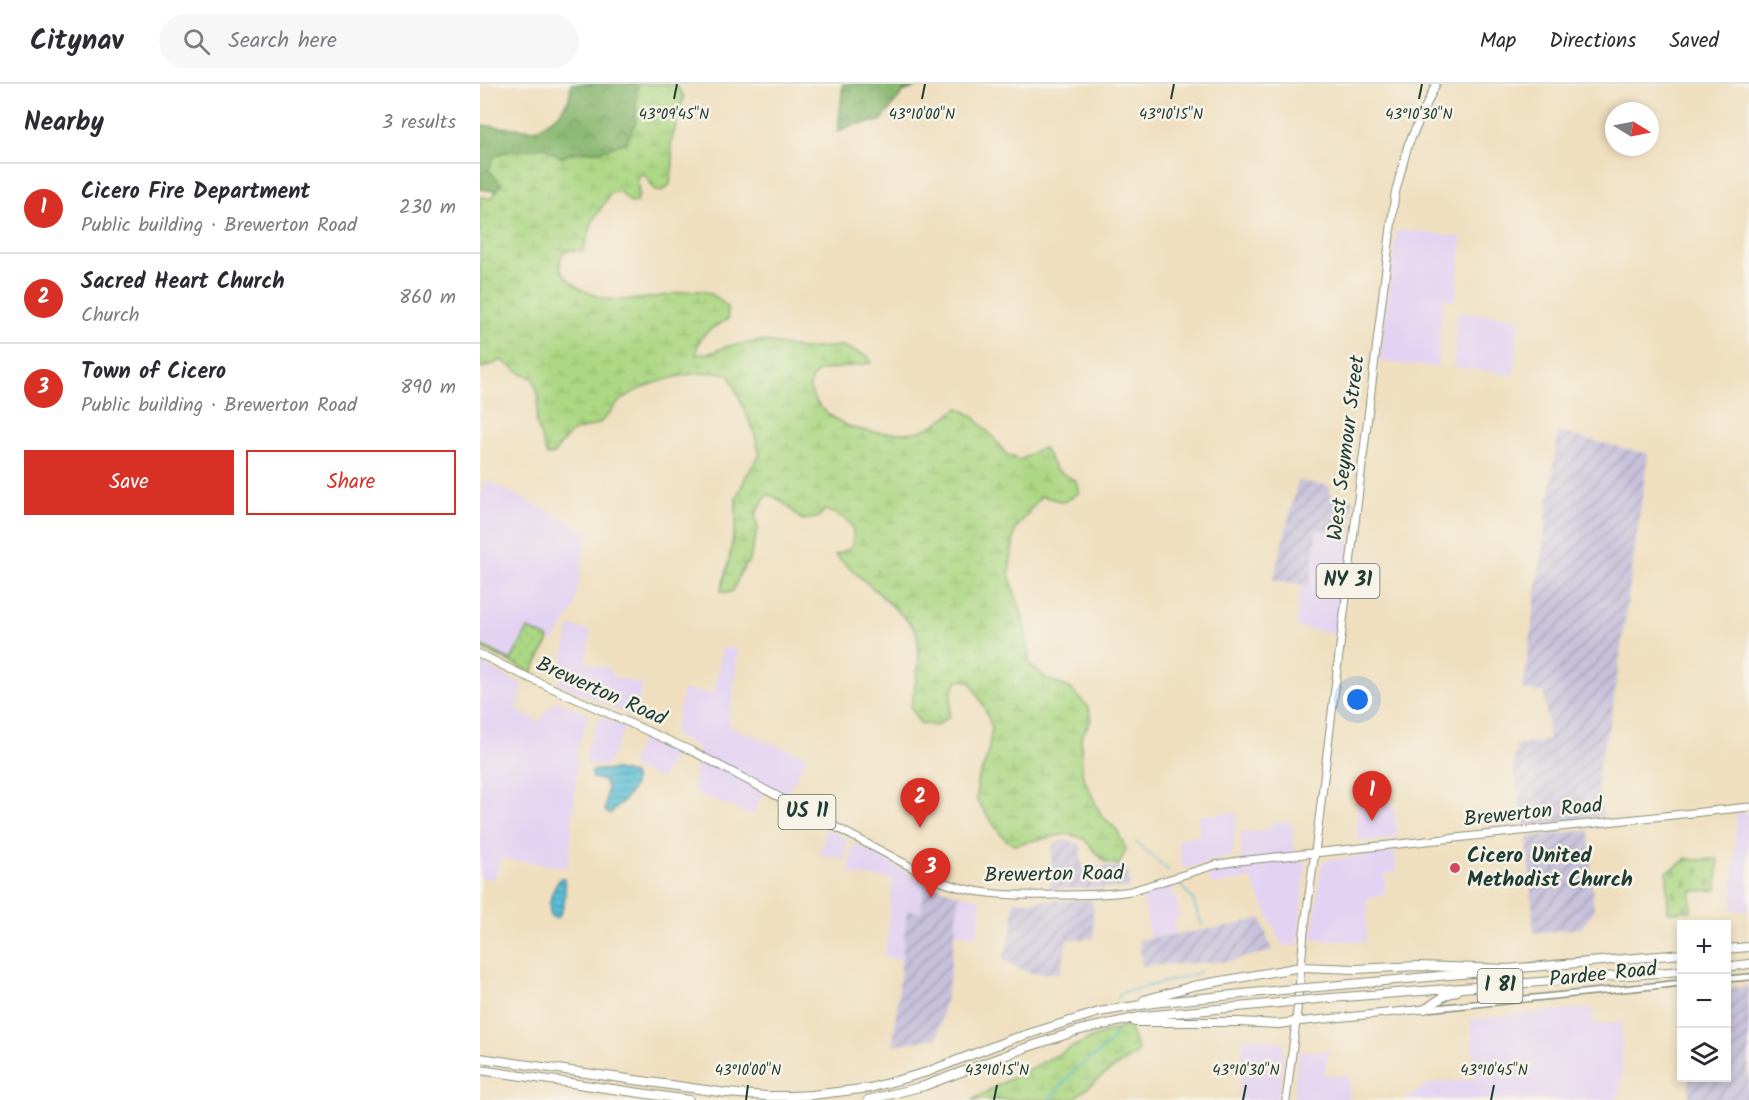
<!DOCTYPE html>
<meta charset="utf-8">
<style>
body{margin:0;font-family:Kalam,sans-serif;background:#f7f7f7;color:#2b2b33}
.controls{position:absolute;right:18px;bottom:18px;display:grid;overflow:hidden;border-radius:0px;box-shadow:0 3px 9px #0003}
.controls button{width:54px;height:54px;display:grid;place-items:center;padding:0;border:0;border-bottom:2px solid #e1e1e2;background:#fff;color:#2b2b33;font:30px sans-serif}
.compass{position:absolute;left:1125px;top:18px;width:54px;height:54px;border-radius:50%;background:#fff;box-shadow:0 3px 9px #0003;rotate:100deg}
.you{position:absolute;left:878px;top:616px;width:21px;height:21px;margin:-15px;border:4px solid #fff;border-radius:50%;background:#1a73e8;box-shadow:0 0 0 9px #1a73e833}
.badge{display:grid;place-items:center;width:39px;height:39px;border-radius:50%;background:#d93025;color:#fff;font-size:20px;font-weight:700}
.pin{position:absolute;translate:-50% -50px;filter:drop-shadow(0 2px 3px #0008)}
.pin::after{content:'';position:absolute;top:32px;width:21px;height:18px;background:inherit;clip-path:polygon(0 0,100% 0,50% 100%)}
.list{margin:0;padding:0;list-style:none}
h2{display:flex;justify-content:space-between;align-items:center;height:78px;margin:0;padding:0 24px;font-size:26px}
h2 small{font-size:20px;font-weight:400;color:#7c7c81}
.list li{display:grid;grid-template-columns:39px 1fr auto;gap:18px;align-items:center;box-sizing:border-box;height:90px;padding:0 24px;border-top:2px solid #e1e1e2}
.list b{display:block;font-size:22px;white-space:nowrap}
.list p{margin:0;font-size:20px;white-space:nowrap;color:#7c7c81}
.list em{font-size:20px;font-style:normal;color:#7c7c81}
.actions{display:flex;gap:12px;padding:18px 24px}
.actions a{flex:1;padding:14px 0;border:2px solid #d93025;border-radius:0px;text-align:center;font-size:21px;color:#d93025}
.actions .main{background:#d93025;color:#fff}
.icon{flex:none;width:33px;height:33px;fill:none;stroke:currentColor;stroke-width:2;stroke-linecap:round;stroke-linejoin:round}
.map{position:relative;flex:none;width:1269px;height:1016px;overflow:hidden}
header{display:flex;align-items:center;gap:36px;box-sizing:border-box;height:84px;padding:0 30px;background:#fff;border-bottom:2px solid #e1e1e2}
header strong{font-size:28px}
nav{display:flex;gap:33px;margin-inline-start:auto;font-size:21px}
.search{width:420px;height:54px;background:#f7f7f7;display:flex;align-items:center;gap:15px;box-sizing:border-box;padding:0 21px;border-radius:33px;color:#7c7c81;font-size:22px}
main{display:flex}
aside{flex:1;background:#fff}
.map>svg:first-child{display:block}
</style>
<header>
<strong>Citynav</strong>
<div class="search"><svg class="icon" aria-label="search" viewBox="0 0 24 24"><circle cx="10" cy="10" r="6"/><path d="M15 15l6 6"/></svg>Search here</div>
<nav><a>Map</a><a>Directions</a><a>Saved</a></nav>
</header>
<main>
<aside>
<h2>Nearby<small>3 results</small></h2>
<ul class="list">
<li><span class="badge">1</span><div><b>Cicero Fire Department</b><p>Public building · Brewerton Road</p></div><em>230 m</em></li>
<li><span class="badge">2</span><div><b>Sacred Heart Church</b><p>Church</p></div><em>860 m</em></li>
<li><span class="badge">3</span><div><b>Town of Cicero</b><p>Public building · Brewerton Road</p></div><em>890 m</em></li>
</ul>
<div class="actions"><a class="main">Save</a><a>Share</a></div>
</aside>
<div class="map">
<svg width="1269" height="1016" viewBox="0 0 1269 1016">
<defs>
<pattern id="industrial-furrows" width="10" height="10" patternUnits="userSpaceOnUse" patternTransform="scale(1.5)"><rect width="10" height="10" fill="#c6c0da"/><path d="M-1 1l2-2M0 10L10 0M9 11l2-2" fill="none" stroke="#a09db2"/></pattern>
<pattern id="grass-dots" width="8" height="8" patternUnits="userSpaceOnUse" patternTransform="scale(1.5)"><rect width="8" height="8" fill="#acd783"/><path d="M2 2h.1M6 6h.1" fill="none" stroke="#94b972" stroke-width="1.8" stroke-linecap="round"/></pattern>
<pattern id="forest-crowns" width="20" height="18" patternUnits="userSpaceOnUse" patternTransform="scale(1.5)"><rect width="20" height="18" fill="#89b871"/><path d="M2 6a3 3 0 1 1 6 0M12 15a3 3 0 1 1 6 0" fill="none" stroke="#6f975e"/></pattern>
<pattern id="wetland-marsh" width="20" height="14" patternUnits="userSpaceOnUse" patternTransform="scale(1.5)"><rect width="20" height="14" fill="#acd783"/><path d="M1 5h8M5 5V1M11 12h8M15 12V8" fill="none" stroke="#94b972"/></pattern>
<pattern id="cemetery-stones" width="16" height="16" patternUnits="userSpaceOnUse" patternTransform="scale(1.5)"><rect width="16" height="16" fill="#acd783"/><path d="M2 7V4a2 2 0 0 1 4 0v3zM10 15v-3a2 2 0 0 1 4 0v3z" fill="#94b972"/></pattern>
<pattern id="water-rules" width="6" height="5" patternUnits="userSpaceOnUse" patternTransform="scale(1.5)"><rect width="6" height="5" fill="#59bdd7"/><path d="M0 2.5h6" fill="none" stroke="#499baf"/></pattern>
</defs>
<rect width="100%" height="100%" fill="#f7f3e8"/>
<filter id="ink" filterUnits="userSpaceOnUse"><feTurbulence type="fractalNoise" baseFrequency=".0167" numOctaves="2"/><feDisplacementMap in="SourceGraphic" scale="12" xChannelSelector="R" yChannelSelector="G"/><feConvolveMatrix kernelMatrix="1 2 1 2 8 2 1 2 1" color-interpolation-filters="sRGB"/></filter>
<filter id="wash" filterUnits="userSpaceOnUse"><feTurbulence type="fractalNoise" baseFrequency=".008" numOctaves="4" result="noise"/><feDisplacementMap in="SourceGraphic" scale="24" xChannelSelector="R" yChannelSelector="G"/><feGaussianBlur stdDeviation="1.35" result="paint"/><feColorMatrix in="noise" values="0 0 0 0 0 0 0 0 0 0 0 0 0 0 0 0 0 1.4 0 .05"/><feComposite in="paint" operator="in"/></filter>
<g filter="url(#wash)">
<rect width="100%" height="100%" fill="#efdfbf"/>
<path fill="#e3d3f2" d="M 917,146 L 982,153 L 976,216 L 963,216 L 957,283 L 899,278 Z
M 978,227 L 1039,234 L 1034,291 L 973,283 Z
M 4,395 L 108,447 L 94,525 L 74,558 L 47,546 L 33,577 L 0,559 L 0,419 Z
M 837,445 L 870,449 L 857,550 L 816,543 L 821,499 L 830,500 Z
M 90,542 L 111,547 L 106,578 L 129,585 L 134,593 L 163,601 L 153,633 L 78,599 Z
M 242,563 L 258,566 L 249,642 L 284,657 L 328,671 L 307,710 L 287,700 L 273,732 L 213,708 L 218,663 L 194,651 L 203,606 L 234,610 Z
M 0,579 L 43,601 L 37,626 L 59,638 L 67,626 L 77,617 L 109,631 L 97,667 L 96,702 L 88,784 L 21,774 L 14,796 L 0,793 Z
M 119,633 L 145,643 L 127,682 L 106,680 L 106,667 Z
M 163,651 L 196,666 L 182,695 L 150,682 Z
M 905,691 L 908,715 L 915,727 L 917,754 L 877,758 L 877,719 L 879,709 L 879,693 Z
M 757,728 L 753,771 L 703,785 L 698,755 L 720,752 L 718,732 Z
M 1269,728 L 1269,826 L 1252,827 L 1256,729 Z
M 792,738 L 812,738 L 815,777 L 826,779 L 817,862 L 802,861 L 771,795 L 731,801 L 728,789 L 762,780 L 761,749 L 792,745 Z
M 346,744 L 367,755 L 365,776 L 340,771 Z
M 374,759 L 445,798 L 441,828 L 427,826 L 422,876 L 405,873 L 413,795 L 368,790 Z
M 914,767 L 917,788 L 905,790 L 906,810 L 887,814 L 886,858 L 832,855 L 841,783 L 845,777 Z
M 691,802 L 701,831 L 694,836 L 696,851 L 670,854 L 663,810 Z
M 479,811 L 501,815 L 497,852 L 474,849 Z
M 1112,924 L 1114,941 L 1142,938 L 1142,998 L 1137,1016 L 925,1016 L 950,999 L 995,995 L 990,935 Z
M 763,953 L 804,957 L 799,1016 L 758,1016 Z
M 850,966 L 843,991 L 869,992 L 869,1016 L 813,1016 L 818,968 Z"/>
<path fill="url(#industrial-furrows)" d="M 1078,348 L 1168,370 L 1132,629 L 1119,682 L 1117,703 L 1124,732 L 1046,743 L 1038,715 L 1033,683 L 1037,661 L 1069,656 L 1064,608 L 1043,606 Z
M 818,397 L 850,402 L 849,411 L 874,415 L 870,449 L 837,445 L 830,501 L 793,496 Z
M 1109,746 L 1114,827 L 1101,844 L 1054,849 L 1047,753 Z
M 584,755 L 600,760 L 602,783 L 647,783 L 650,804 L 570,805 L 573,761 Z
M 445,798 L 479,811 L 469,898 L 457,954 L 413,961 L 427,826 L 441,828 Z
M 613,816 L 614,854 L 587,856 L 580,889 L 549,889 L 523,876 L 532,845 L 534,817 Z
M 781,834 L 792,867 L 752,877 L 662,882 L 659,856 L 751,842 Z
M 1269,902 L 1269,1016 L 1209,1016 L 1209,994 L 1246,994 L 1247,904 Z"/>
<path fill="url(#grass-dots)" stroke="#668a5c" stroke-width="1.5" d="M 48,545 L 67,553 L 69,556 L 53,586 L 53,589 L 0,564 L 0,561 L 31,576 Z"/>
<path fill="url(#forest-crowns)" stroke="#547a52" stroke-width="1.5" d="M 91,0 L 158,0 L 156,18 L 156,38 L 147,58 L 121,67 L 93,68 L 82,74 L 64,63 L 9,86 L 21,100 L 17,107 L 0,105 L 0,41 L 56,46 L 79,30 L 89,15 Z
M 363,0 L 444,0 L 423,8 L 401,37 L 371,41 L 358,48 Z"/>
<path fill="url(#wetland-marsh)" stroke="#668a5c" stroke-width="1.5" d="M 158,0 L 195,0 L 204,13 L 191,59 L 193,80 L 190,100 L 182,107 L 175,106 L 163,88 L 157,95 L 159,110 L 157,118 L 151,119 L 139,107 L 131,109 L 113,136 L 103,167 L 90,166 L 83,169 C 77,181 80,188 90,197 C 119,222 153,217 188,211 C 198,209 210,206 220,207 C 231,207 240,216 247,223 L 248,235 C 230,245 218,249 216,271 L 233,268 L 248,262 L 281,257 L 323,265 L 363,262 L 389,273 L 391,279 L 339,287 L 331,295 C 331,298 329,301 330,304 C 333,322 358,339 374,344 C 391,349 422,351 439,347 C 456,343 465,332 479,324 L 492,331 L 513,353 L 527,371 L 541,376 L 557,366 L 564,364 L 576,386 L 596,397 L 599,409 L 584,418 L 561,412 L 535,446 L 529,490 L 543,534 L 550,581 L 567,595 L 590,604 L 609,624 L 611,636 L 601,653 L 602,690 L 621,731 L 637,746 L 646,765 L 639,781 L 625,778 L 603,754 L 586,750 L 533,761 L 522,752 L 497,717 L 497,698 L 507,674 L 512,644 L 505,625 L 490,597 L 478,596 L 472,608 L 469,632 L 457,642 L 440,639 L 431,623 C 435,600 442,575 437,550 C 435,538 368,483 355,471 L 371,464 C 372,459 374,451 373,445 C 369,434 355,429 345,426 L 337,434 L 322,436 C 312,427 300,412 287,411 L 275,431 L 278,444 L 269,477 L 260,489 L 253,507 L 247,509 L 241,507 L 248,481 L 256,438 L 256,415 L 266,392 L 280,371 L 274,348 L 249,290 C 217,284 165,298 140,317 C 132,324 126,336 117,340 C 111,344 102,344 95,347 C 86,351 79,362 74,370 L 67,372 L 56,338 L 59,313 L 53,294 L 42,290 L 22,276 L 3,284 L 0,282 L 0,113 L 12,114 L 21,100 L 9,86 L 13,74 L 21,69 L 64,63 L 82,74 L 93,68 L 121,67 L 147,58 L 156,38 L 156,18 Z
M 649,943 L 659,968 L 626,989 L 592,1016 L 493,1016 C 517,1001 542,989 567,976 C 593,963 620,947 649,943 Z"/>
<path fill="url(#cemetery-stones)" stroke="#668a5c" stroke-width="1.5" d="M 1205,774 L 1215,776 L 1238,775 L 1237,806 L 1211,807 L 1211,827 L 1188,828 L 1187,788 L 1204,777 Z"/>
<path fill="url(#water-rules)" stroke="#3c7d86" stroke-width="1.5" d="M 117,686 L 136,686 L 153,690 C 160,706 140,719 130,730 L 125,727 L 127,702 L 124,697 L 112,694 L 112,687 Z
M 81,794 L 84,794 C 86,806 86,825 77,834 L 71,833 C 67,819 72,805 81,794 Z"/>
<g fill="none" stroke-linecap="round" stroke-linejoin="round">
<path stroke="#59bdd7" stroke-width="1.5" d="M 656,758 L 689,787
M 700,801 L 712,814 L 722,841
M 638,914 L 641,909 L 713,891 L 720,887
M 568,1016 C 578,1006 587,994 598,984 C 611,973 631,964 636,947"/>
</g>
</g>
<g filter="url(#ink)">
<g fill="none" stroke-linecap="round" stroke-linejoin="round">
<defs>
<path id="tertiary" d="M 1246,895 L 1269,893
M 946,925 L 1202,899"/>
<path id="primary" d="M 0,570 L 34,587 L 214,668 L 452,794 C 495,812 531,812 576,811 C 601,811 626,811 651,807 L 735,781 L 758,777 L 1269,723
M 806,1016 L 816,938"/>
<path id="trunk" d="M 945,925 L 816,938 L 824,848 L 836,760 L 915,110 L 928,61 L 956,0"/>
<path id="motorway" d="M 1246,865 L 1269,863
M 1246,883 L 1269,880
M 1027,885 L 1202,870
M 838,903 L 1003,888
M 838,915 L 1202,887
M 664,916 L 713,902 L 821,883 L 876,885 L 938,882 L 1030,885
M 945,925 L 966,911 L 977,907
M 655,938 L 759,938 L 798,940 L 816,938
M 0,974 L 247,1009 L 286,1012 L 311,1012 L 332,1011 L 390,1004 L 447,988 L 532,955 L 619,928 L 673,919 L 802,906
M 0,986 L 209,1016
M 388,1016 L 444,1002 L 545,964 L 600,946 L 664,932 L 799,919"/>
</defs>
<use href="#tertiary" stroke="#878e7a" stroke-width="8"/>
<use href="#primary" stroke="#878e7a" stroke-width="9"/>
<use href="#trunk" stroke="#878e7a" stroke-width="9"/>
<use href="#motorway" stroke="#878e7a" stroke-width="10"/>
<use href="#tertiary" stroke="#fff" stroke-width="5"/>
<use href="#primary" stroke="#fff" stroke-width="7"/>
<use href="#trunk" stroke="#fff" stroke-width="7"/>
<use href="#motorway" stroke="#fff" stroke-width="8"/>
<defs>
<path id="motorway-bridge" d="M 802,906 L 838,903
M 799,919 L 838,915"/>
</defs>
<use href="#motorway-bridge" stroke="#878e7a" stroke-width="10" stroke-linecap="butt"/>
<use href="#motorway-bridge" stroke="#fff" stroke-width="8"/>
</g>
</g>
<path fill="none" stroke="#1f3d34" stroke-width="2" d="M 194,15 L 197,0M 442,15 L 445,0M 691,15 L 694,0M 939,15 L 942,0M 266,1016 L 268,1001M 514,1016 L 517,1001M 763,1016 L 766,1001M 1011,1016 L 1014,1001"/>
<circle fill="#d1495b" stroke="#f7f3e8" stroke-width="2" cx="975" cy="784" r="6"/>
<g text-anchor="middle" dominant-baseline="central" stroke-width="5" stroke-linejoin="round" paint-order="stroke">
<g fill="#f7f3e8" stroke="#60746a" stroke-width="1.5">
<rect x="836.5" y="480" width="63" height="34" rx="4.5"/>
<rect x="298.5" y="711" width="57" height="34" rx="4.5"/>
<rect x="997.5" y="885" width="45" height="34" rx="4.5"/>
</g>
<g font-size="20" font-weight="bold" fill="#1f3d34">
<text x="868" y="497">NY 31</text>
<text x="327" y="728">US 11</text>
<text x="1020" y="902">I 81</text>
</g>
<g font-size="21" fill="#1f3d34" stroke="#f7f3e8">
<text transform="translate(867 364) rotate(-83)">West Seymour Street</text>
<text transform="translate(121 608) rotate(24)">Brewerton Road</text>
<text transform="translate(1053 729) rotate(-6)">Brewerton Road</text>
<text transform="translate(574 791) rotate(-1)">Brewerton Road</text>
<text transform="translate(1123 891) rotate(-6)">Pardee Road</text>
</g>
<g font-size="21" font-weight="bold" fill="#1f3d34" stroke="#f7f3e8" text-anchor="start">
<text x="987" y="772">Cicero United<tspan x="987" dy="24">Methodist Church</tspan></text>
</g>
</g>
<g font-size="15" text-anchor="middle" fill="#1f3d34" stroke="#f7f3e8" stroke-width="5" stroke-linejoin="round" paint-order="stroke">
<text x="194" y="35">43°09'45"N</text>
<text x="442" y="35">43°10'00"N</text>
<text x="691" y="35">43°10'15"N</text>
<text x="939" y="35">43°10'30"N</text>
<text x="268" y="991">43°10'00"N</text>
<text x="517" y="991">43°10'15"N</text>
<text x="766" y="991">43°10'30"N</text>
<text x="1014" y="991">43°10'45"N</text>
</g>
</svg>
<div class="controls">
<button>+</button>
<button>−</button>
<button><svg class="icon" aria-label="layers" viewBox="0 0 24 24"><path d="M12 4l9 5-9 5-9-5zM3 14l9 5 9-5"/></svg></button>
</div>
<svg class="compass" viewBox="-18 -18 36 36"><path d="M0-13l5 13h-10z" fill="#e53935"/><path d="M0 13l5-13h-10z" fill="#7c7c81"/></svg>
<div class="you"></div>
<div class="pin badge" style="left:892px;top:737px">1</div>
<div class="pin badge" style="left:440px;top:744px">2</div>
<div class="pin badge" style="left:451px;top:814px">3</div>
</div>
</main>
